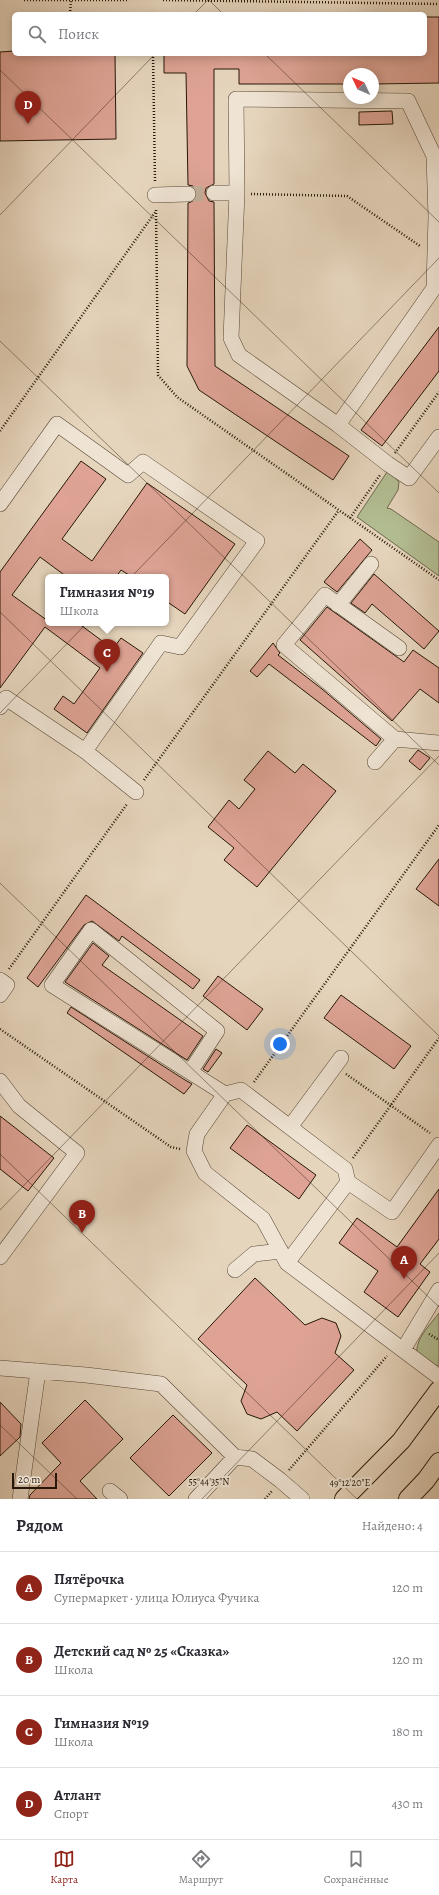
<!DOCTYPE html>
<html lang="ru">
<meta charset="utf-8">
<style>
body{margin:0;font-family:Alegreya,serif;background:#f2f2f3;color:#2b2b33}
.compass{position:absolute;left:343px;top:68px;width:36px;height:36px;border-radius:50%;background:#fff;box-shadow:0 2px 10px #0003;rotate:314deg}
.scale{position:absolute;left:12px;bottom:10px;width:45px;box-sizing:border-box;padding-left:4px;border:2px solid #261708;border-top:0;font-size:11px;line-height:14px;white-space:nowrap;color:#261708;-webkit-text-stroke:3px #efe4d4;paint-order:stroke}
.you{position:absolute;left:280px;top:1044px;width:14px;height:14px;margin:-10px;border:3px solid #fff;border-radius:50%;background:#1a73e8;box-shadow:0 0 0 6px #1a73e833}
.badge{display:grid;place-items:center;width:26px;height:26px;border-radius:50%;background:#8f2418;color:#fff;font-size:13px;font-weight:700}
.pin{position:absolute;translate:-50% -33px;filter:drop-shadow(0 1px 2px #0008)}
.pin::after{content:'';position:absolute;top:21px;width:14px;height:12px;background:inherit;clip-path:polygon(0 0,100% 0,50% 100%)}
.popup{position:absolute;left:45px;top:574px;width:124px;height:52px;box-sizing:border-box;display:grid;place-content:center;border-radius:6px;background:#fff;filter:drop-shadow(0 1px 3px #0005);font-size:13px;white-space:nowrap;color:#7c7c81}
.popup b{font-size:15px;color:#2b2b33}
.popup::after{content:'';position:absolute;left:50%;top:100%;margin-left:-8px;border:8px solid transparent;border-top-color:#fff}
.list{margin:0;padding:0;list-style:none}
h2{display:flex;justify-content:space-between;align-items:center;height:52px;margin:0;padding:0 16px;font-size:17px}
h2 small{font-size:13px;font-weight:400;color:#7c7c81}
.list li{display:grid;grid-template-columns:26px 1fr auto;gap:12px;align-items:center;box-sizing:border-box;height:72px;padding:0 16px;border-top:1px solid #e1e1e2}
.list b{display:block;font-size:15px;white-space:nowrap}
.list p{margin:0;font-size:13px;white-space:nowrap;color:#7c7c81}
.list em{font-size:13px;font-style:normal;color:#7c7c81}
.icon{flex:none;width:22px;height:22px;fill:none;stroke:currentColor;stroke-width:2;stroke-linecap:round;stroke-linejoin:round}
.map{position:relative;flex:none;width:439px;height:1499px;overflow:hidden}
.search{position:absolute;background:#fff;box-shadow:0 2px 10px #0003;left:12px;right:12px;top:12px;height:44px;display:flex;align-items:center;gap:10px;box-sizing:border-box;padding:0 14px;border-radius:6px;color:#7c7c81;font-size:15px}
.sheet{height:340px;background:#fff}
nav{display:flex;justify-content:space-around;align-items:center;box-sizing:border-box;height:56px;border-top:1px solid #e1e1e2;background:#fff;font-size:11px;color:#7c7c81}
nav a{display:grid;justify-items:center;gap:2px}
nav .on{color:#8f2418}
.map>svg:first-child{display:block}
</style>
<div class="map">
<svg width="439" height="1499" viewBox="0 0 439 1499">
<rect width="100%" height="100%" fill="#e6d5bd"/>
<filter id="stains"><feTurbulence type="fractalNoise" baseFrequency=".005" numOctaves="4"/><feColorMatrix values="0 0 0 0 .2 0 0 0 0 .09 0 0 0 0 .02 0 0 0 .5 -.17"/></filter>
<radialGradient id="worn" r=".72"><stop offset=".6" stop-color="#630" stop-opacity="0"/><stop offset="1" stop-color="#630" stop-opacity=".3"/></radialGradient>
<path fill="#b3be93" stroke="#6c6a4e" d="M 387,472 L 392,474 L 399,482 L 398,490 L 387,508 L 391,509 L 439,542 L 439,576 L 357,517 Z
M 439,1313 L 439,1365 L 435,1367 L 417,1354 C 415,1339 430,1325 439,1313 Z"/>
<path fill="#dea395" stroke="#261708" d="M 425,17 L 439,17 L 439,83 L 373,84 L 373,74 L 349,74 L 349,84 L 239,84 L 239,69 L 214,69 L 214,184 L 206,188 L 205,193 L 209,201 L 214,202 L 215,366 L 349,456 L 333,480 L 199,390 L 187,366 L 188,203 L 193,201 L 197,193 L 193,186 L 188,185 L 186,73 L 164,73 L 164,54 L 425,54 Z
M 14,51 L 14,54 L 115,54 L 116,139 L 0,141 L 0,52 Z
M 392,111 L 393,124 L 359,125 L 359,112 Z
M 439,327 L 439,371 L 382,446 L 361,430 Z
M 81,461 L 106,479 L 62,539 L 92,561 L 147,483 L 235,544 L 185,614 L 166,601 L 166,577 L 132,577 L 121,570 L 116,577 L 67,577 L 40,557 L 12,595 L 48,621 L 48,623 L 78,623 L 113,649 L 121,638 L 143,653 L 87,733 L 54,709 L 63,696 L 74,704 L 100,668 L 45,627 L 0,688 L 0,572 Z
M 360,539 L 372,550 L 337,592 L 324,582 Z
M 374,574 L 439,631 L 424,649 L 372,604 L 365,613 L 351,603 Z
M 327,607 L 404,662 L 413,650 L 439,668 L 439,703 L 420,689 L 392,721 L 300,640 Z
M 273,643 L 280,653 L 278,655 L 322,689 L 381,739 L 376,746 L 269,664 L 257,677 L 250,671 Z
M 418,750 L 430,758 L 420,770 L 409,761 Z
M 268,751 L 295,773 L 303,764 L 336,791 L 257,887 L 224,860 L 234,848 L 208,827 L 229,800 L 239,809 L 255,789 L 244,780 Z
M 439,859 L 439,906 L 416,889 Z
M 86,895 L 200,980 L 193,989 L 122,936 L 119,941 L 92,921 L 84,925 L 38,987 L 27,978 Z
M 93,943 L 109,956 L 102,965 L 203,1036 L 187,1060 L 65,982 Z
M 218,976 L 263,1009 L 247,1030 L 203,996 Z
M 341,995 L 411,1046 L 394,1069 L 324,1018 Z
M 71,1007 L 185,1080 L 192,1084 L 184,1094 L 67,1013 Z
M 216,1049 L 222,1053 L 208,1072 L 203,1069 Z
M 0,1116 L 54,1158 L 28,1191 L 0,1169 Z
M 247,1125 L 316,1175 L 299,1199 L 230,1148 Z
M 439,1189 L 439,1239 L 420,1264 L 430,1272 L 398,1317 L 364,1292 L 378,1271 L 339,1243 L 357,1218 L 397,1247 Z
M 255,1278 L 305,1325 L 322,1318 L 336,1323 L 341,1336 L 335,1353 L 354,1370 L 297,1431 L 277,1412 L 261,1419 L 247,1414 L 241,1401 L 247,1385 L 198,1339 Z
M 85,1400 L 123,1439 L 80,1481 L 97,1499 L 29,1499 L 30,1495 L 61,1463 L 42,1443 Z
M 0,1402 L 21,1424 L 20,1437 L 0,1456 Z
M 173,1415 L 212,1453 L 169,1496 L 130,1458 Z"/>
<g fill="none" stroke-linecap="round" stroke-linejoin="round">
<path stroke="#c0af99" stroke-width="15" stroke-dasharray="15 8" stroke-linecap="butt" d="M 188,194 L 214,193"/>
<defs>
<path id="minor" d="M 214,193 L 237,193
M 155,195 L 188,194
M 338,425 L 434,288 L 436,217 L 434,156 L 408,101 L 236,99 L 237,193 L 231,338 L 239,355 L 338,425 L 388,464 L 409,478 L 439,437
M 0,504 L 57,424 L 128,475 L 143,462 L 257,541 L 180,647 L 161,643 L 85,751
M 338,605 L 371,564
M 0,707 L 6,698 L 85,751 L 136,792
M 395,739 L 284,645 L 325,595 L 399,648
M 375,762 L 395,739 L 439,743
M 0,980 L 7,985 L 0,995
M 190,1072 L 217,1031 L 91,930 L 52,985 L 225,1094 L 241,1090 L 345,1169 L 348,1182 L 392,1212 L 439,1145
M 0,1081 L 19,1106 L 77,1153 L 0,1257
M 225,1094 L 197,1134 L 194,1151 L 205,1173 L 263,1219 L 287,1263 L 439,1377
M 290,1127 L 341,1058
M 287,1263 L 348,1182
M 235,1270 L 254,1254 L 281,1251
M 403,1350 L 439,1290
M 0,1368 L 86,1375 L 161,1384 L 235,1457
M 110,1491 L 120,1499
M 20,1499 L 38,1371
M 196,1499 L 235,1457 L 252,1459 L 280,1480 L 302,1499"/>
<path id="major" d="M 344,1499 L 401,1441 L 439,1390
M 408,1499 L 426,1480 L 439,1462"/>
</defs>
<use href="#minor" stroke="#564635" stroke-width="16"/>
<use href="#major" stroke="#261708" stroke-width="20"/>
<path stroke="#261708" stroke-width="2.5" stroke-dasharray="1 2" stroke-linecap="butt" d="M 24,0 L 128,0
M 163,0 L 439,4
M 70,14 L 71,1
M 153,54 L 155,181
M 251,194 L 347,196 L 420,246
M 156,210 L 158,375 L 177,397 L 439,580
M 0,431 L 156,211
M 395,453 L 439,392
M 350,518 L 380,475
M 144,780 L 339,510
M 9,969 L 127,804
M 0,1029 L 171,1147 L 180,1149
M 346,1074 L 430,1133
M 254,1082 L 439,825
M 353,1158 L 439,1038
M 429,1334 L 439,1340
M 289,1470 L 387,1356
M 265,1499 L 272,1491"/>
<use href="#minor" stroke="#efe4d4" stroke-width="15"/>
<use href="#major" stroke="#e6d5bd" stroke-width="18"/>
</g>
<path fill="none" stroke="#261708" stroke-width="1" stroke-opacity="0.45" d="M 209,0 L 223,14M 194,14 L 208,0M 265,54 L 439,222M 0,70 L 439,493M 0,215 L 155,54M 0,341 L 439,765M 0,612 L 439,1036M 0,713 L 439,258M 0,883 L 439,1307M 0,1154 L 357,1499M 0,1210 L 439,756M 0,1425 L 77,1499M 202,1499 L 439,1253"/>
<g font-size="10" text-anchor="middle" fill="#261708" stroke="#efe4d4" stroke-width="4" stroke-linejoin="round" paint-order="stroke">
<text x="209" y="1485">55°44'35"N</text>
<text x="350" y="1486">49°12'20"E</text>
</g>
<rect width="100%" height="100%" filter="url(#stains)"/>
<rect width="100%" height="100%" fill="url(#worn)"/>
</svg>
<svg class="compass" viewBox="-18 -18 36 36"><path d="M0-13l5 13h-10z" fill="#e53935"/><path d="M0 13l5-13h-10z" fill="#7c7c81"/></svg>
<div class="scale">20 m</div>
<div class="you"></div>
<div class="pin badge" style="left:404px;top:1279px">A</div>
<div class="pin badge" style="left:82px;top:1233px">B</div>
<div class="pin badge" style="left:107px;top:672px">C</div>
<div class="popup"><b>Гимназия №19</b>Школа</div>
<div class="pin badge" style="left:28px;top:124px">D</div>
<div class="search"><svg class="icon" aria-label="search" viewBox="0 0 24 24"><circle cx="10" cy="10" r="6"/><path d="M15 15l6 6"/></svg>Поиск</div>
</div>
<section class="sheet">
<h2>Рядом<small>Найдено: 4</small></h2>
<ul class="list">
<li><span class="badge">A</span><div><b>Пятёрочка</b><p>Супермаркет · улица Юлиуса Фучика</p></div><em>120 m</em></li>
<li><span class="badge">B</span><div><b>Детский сад № 25 «Сказка»</b><p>Школа</p></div><em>120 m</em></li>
<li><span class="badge">C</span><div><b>Гимназия №19</b><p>Школа</p></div><em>180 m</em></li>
<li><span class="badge">D</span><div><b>Атлант</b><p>Спорт</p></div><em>430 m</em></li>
</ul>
</section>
<nav>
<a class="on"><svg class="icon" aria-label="map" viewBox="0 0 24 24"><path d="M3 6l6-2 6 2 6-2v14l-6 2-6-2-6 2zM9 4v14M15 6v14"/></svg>Карта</a>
<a><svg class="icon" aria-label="directions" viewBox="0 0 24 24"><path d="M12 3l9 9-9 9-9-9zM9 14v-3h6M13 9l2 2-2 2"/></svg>Маршрут</a>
<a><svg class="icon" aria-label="saved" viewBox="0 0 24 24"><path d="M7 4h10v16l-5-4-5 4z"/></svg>Сохранённые</a>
</nav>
